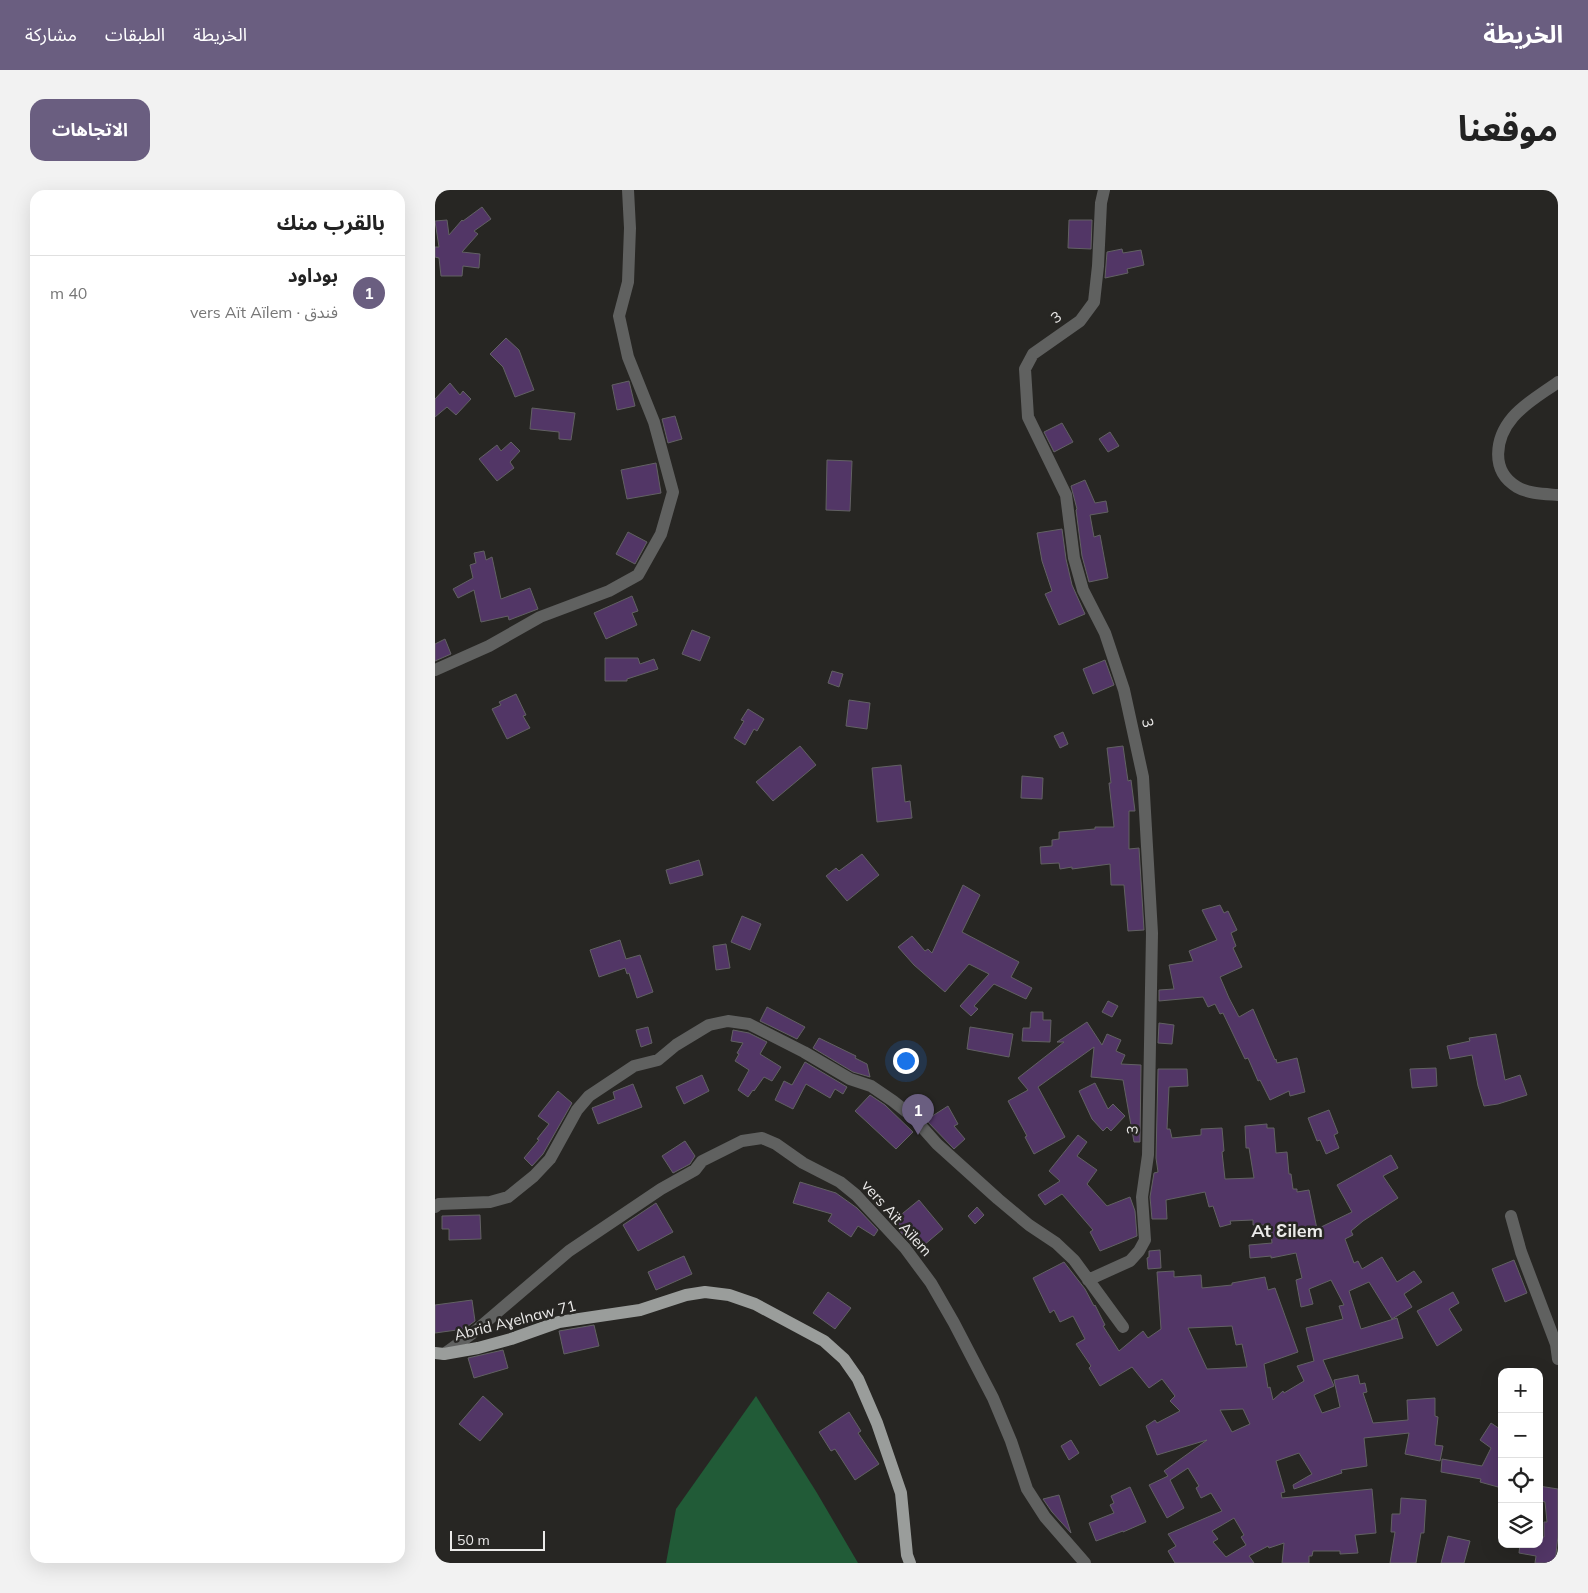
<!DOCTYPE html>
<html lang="ar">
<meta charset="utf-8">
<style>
body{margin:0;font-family:Mulish,"Noto Sans Arabic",sans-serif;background:#f2f2f2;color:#222;direction:rtl}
.controls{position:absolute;right:15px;bottom:15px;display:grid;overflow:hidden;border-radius:10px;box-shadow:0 5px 20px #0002}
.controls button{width:45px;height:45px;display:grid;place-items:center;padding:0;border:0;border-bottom:1px solid #e0e0e0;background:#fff;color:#222;font:25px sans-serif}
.scale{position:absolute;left:15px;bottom:12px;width:95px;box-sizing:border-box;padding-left:5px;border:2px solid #ebeae9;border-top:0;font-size:14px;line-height:18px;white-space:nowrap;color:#ebeae9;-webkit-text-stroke:4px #272623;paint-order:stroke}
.you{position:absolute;left:470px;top:870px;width:18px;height:18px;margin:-12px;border:4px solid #fff;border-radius:50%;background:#1a73e8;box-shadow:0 0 0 8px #1a73e833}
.badge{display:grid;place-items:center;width:32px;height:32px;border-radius:50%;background:#6a5e80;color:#fff;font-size:16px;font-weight:700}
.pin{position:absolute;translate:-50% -41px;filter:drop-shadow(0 1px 2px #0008)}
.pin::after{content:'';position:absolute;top:26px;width:18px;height:15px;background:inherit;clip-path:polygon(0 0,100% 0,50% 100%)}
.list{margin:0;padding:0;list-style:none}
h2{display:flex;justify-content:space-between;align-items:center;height:65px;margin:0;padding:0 20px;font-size:21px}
h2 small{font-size:16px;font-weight:400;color:#767676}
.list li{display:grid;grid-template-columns:32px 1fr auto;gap:15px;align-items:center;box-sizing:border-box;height:70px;padding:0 20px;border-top:1px solid #e0e0e0}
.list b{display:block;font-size:19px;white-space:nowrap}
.list p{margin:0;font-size:16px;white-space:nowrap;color:#767676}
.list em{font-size:16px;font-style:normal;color:#767676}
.icon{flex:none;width:28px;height:28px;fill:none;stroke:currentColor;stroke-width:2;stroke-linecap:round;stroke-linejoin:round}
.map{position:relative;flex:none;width:1123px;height:1373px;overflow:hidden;direction:ltr;border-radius:15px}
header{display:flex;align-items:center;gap:30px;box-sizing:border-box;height:70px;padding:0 25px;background:#6a5e80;color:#fff}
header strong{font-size:24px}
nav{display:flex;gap:28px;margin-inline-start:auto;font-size:18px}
.intro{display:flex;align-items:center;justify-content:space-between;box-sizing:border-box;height:120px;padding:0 30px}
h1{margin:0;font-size:35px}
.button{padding:12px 22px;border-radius:15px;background:#6a5e80;color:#fff;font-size:18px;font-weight:700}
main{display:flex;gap:30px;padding:0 30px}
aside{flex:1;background:#fff;border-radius:15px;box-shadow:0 5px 20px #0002}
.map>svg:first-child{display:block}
</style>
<header>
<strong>الخريطة</strong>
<nav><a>الخريطة</a><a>الطبقات</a><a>مشاركة</a></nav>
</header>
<div class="intro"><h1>موقعنا</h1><a class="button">الاتجاهات</a></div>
<main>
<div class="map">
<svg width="1123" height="1373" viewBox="0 0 1123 1373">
<rect width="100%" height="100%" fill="#272623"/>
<path fill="#215b37" d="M 321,1206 L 382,1303 L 423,1373 L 231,1373 L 241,1319 Z"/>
<path fill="#523666" stroke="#626163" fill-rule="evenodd" d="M 47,17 L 56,29 L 39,41 L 43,44 L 27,62 L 45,64 L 44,78 L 28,76 L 27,86 L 6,86 L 4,68 L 0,67 L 0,57 L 4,57 L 0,31 L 12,30 L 14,45 L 27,30 L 28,31 Z
M 634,30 L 657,30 L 656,59 L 633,58 Z
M 687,59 L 688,63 L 706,60 L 709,75 L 692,79 L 693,83 L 670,88 L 672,62 Z
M 71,148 L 84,160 L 99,200 L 80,207 L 68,177 L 55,164 Z
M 194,191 L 200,216 L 182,220 L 177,195 Z
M 15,193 L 25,205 L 28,201 L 36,209 L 21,225 L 12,217 L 0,227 L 0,209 Z
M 97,218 L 140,223 L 136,250 L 124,249 L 124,242 L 95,239 Z
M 240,226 L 247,249 L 233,253 L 227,229 Z
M 627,233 L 638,252 L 619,262 L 609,242 Z
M 675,242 L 684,256 L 673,262 L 664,249 Z
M 76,252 L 85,261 L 75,272 L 79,278 L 62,291 L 44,269 L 62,255 L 66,261 Z
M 392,270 L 417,271 L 415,321 L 391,320 Z
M 221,273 L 226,303 L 192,309 L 186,280 Z
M 650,290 L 660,313 L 671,311 L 673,322 L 655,325 L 659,347 L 665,345 L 673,388 L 654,392 L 647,366 L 641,320 L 642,319 L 636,296 Z
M 627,339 L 631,369 L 637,395 L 650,424 L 624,435 L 610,404 L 617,401 L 607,371 L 602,343 Z
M 193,342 L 212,352 L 200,374 L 181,364 Z
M 49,361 L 51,370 L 57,367 L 66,409 L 95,398 L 103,419 L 74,430 L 73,426 L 46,432 L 39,400 L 23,408 L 18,399 L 38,388 L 35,375 L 41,373 L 39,363 Z
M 197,406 L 203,421 L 197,423 L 202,435 L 171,449 L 159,423 Z
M 257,440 L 275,447 L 265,471 L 247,464 Z
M 10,449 L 16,464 L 0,471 L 0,454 Z
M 170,468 L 203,468 L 205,474 L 219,469 L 223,479 L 192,489 L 192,491 L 170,491 Z
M 670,470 L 679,495 L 658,504 L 648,479 Z
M 397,481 L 408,484 L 404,497 L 393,493 Z
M 81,504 L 91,525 L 88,526 L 95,538 L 72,549 L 57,519 L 66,515 L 64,512 Z
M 414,510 L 435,513 L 432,539 L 411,536 Z
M 313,519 L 329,529 L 322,541 L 319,539 L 310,555 L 299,548 L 309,531 L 306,530 Z
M 628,542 L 633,554 L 625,558 L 619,546 Z
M 365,556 L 381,575 L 338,611 L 321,592 Z
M 688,556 L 693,591 L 696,590 L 700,621 L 694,621 L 694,659 L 704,658 L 709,740 L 693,741 L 689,695 L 676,695 L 675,674 L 637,679 L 637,677 L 625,679 L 624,673 L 606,674 L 605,657 L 617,656 L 617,650 L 624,649 L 624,642 L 660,639 L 660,637 L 679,637 L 674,593 L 676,593 L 672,558 Z
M 466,575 L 470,612 L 475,611 L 477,628 L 442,632 L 437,578 Z
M 587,586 L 608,588 L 607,609 L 586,608 Z
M 427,664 L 444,685 L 412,711 L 391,686 L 401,678 L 404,681 Z
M 264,670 L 268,685 L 235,694 L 231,680 Z
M 528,695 L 545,705 L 527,742 L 584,772 L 576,787 L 597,798 L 591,809 L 559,794 L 539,816 L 543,819 L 536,826 L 525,816 L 554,784 L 534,774 L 510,802 L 479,775 L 463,757 L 477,746 L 490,761 L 493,759 L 497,763 Z
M 785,715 L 789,723 L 793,721 L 802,740 L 796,743 L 801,756 L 798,758 L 807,777 L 785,787 L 794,808 L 804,827 L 818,819 L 840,870 L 841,869 L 842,873 L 862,868 L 870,902 L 855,906 L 854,901 L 835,910 L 825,890 L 823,891 L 813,868 L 810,869 L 788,823 L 785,824 L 780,814 L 773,817 L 768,807 L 724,811 L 724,800 L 739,799 L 734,775 L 758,771 L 754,761 L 782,750 L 767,720 Z
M 307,726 L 326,734 L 315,760 L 296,752 Z
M 185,750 L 191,769 L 205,765 L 218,802 L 202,808 L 194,783 L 192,784 L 190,778 L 164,787 L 155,760 Z
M 291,754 L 295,778 L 281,780 L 278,756 Z
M 673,811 L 683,816 L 677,827 L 667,822 Z
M 332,817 L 370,837 L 362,849 L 325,831 Z
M 596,822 L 608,822 L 608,830 L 616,830 L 615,852 L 587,851 L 588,838 L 595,838 Z
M 652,832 L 667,855 L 672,844 L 686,850 L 681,861 L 690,865 L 686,874 L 706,875 L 705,952 L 699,952 L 688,890 L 656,887 L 659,857 L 603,897 L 630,947 L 599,964 L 590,947 L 592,946 L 573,911 L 593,900 L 583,888 L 629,852 L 622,852 Z
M 724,833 L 739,835 L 737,854 L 723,853 Z
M 213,837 L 217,853 L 206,857 L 201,840 Z
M 535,837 L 578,844 L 574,867 L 532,859 Z
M 298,840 L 314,843 L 332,852 L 325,864 L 346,877 L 337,891 L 329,887 L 319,901 L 318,900 L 313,907 L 303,900 L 314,880 L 300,871 L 304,864 L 302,863 L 308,853 L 296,851 Z
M 1061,844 L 1070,890 L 1085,885 L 1092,905 L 1063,914 L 1049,916 L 1043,896 L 1037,865 L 1015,869 L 1012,856 L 1035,851 L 1034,848 Z
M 384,848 L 421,866 L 420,868 L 432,874 L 435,887 L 418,882 L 378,858 Z
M 370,872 L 412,897 L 408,904 L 400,899 L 395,908 L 371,894 L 358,919 L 340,910 L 349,891 L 357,895 Z
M 1001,878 L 1002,896 L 977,898 L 975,879 Z
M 723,879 L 752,879 L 753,896 L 734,897 L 732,939 L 735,939 L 737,948 L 766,945 L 766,939 L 787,938 L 789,961 L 787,962 L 790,989 L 819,988 L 814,958 L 811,958 L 810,936 L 832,934 L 832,938 L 839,938 L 841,963 L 852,962 L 854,984 L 856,984 L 858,999 L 862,999 L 862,1002 L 874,1000 L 882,1039 L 917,1022 L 902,995 L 956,965 L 963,978 L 948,986 L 963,1008 L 928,1031 L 916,1041 L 918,1045 L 910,1049 L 919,1073 L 923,1071 L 927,1079 L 947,1067 L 962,1092 L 979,1081 L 987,1092 L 969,1104 L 977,1117 L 957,1129 L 934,1092 L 914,1101 L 926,1139 L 962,1128 L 968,1148 L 888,1170 L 899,1196 L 879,1205 L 887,1223 L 905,1217 L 899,1190 L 923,1185 L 925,1194 L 930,1193 L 932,1202 L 928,1203 L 938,1233 L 973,1230 L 972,1210 L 1000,1208 L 1000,1226 L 1003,1227 L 1000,1255 L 1008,1256 L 1005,1271 L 970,1264 L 974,1243 L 929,1248 L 932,1276 L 906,1280 L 907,1283 L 859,1299 L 858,1295 L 877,1284 L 864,1263 L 841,1271 L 850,1302 L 846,1303 L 847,1308 L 937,1299 L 941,1343 L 920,1345 L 923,1363 L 905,1364 L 905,1361 L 878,1361 L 877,1366 L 874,1366 L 874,1373 L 847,1373 L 849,1353 L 834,1358 L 833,1356 L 814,1366 L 819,1373 L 740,1373 L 733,1361 L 741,1356 L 733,1344 L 787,1321 L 776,1303 L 766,1308 L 761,1298 L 764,1296 L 753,1278 L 735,1290 L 749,1318 L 732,1328 L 714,1295 L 733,1286 L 729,1281 L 772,1250 L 722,1265 L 711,1236 L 720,1230 L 722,1233 L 745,1221 L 735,1211 L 740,1206 L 727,1189 L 714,1198 L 697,1177 L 665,1196 L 654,1178 L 656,1176 L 641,1154 L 650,1149 L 638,1126 L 625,1132 L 619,1120 L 615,1123 L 598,1088 L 629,1072 L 650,1099 L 659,1116 L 660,1115 L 670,1135 L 668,1136 L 684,1161 L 708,1141 L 713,1148 L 726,1139 L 722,1082 L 739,1081 L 739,1087 L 766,1085 L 767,1098 L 797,1095 L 797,1093 L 830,1087 L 833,1100 L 840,1098 L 863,1162 L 829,1174 L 833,1198 L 835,1197 L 838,1210 L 848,1201 L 849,1203 L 869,1191 L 862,1176 L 879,1171 L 871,1138 L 908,1129 L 904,1116 L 909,1115 L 896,1090 L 874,1099 L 878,1114 L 866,1117 L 861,1090 L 867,1088 L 861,1063 L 836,1068 L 836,1066 L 815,1068 L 814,1055 L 837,1053 L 835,1035 L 818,1035 L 818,1030 L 795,1031 L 796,1034 L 785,1037 L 778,1016 L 774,1017 L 770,1002 L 731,1010 L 732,1029 L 717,1029 L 715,1007 L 719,983 L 723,982 L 721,968 ZM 797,1136 L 801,1155 L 807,1154 L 812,1177 L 772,1179 L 753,1138 ZM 808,1219 L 815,1234 L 797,1242 L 785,1220 ZM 799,1328 L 809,1345 L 806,1347 L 811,1355 L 791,1367 L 778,1352 L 783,1349 L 777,1341 Z
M 267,885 L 274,901 L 249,914 L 241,897 Z
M 660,893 L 673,919 L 678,914 L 690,926 L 676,941 L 672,937 L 668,941 L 657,929 L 644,901 Z
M 198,894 L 207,917 L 163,934 L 157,918 L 180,909 L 178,902 Z
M 123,901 L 137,913 L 108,964 L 97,976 L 89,968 L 104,950 L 102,949 L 114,934 L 103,926 Z
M 435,905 L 450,915 L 478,942 L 461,959 L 420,921 Z
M 513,916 L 523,934 L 519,936 L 530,949 L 519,959 L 491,930 Z
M 894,920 L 903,943 L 899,945 L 904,958 L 891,964 L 885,950 L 882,951 L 873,928 Z
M 643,945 L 652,952 L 642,966 L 662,980 L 652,994 L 672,1016 L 695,1007 L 700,1021 L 702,1046 L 665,1061 L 655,1042 L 658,1040 L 627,1004 L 610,1015 L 603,1005 L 625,991 L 614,981 Z
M 250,951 L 260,966 L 255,974 L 238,983 L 227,966 Z
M 365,992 L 401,1003 L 422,1018 L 443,1040 L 439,1046 L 423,1036 L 416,1047 L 393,1031 L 397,1024 L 358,1013 Z
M 484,1010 L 508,1039 L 482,1061 L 457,1032 Z
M 221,1013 L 238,1042 L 203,1061 L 188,1035 Z
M 542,1017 L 549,1025 L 540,1034 L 533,1026 Z
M 45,1025 L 46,1049 L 14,1050 L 14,1039 L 7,1039 L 7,1026 Z
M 725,1060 L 726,1078 L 713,1079 L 712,1068 L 714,1067 L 714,1061 Z
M 249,1066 L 257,1084 L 221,1100 L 213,1082 Z
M 1079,1070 L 1092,1103 L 1070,1112 L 1057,1079 Z
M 393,1102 L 416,1118 L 400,1139 L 378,1123 Z
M 1018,1102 L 1024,1113 L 1014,1119 L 1027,1140 L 1002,1156 L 982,1121 Z
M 37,1110 L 40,1131 L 29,1139 L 0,1143 L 0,1115 Z
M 159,1135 L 164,1156 L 129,1164 L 124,1141 Z
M 68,1160 L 73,1178 L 39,1188 L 33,1168 Z
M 48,1206 L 68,1224 L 45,1251 L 24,1234 Z
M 414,1222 L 426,1241 L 423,1243 L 444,1274 L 420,1290 L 400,1259 L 396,1261 L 384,1242 Z
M 1056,1233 L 1065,1239 L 1067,1237 L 1067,1295 L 1064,1294 L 1063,1297 L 1045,1292 L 1046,1289 L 1006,1282 L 1007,1269 L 1047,1276 L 1056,1258 L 1045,1250 Z
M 636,1250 L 644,1263 L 634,1270 L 626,1256 Z
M 1104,1296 L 1123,1299 L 1123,1346 L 1120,1373 L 1100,1373 L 1101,1366 L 1084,1363 L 1085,1354 L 1104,1354 L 1104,1347 L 1109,1347 L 1109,1332 L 1112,1332 L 1110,1312 L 1104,1310 Z
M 695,1297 L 711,1332 L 688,1342 L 688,1341 L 661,1351 L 654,1333 L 679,1323 L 675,1315 L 679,1313 L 676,1306 Z
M 624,1305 L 636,1343 L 617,1322 L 608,1309 Z
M 966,1308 L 991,1310 L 989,1343 L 986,1343 L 981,1373 L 955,1373 L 960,1342 L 956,1342 L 957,1324 L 965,1324 Z
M 1013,1346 L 1035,1351 L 1029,1373 L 1006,1373 Z"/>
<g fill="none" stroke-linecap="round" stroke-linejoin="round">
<path stroke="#606160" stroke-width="12" d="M 1123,192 C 1108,203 1090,213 1078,227 C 1060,248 1055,281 1082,297 C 1094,304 1110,304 1123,305
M 0,480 L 54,456 L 105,427 L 174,401 L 203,385 L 226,344 L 238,302 L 219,232 L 193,167 L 184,126 L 193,92 L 195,38 L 193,0
M 0,1017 L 4,1014 L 55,1012 L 73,1007 L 99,986 L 115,969 L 142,920 L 154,906 L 199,876 L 223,870 L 241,855 L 274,835 L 293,831 L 314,834 L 369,862 L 415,889 L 436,896 L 458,911 L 478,927 L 502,954 L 563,1009 L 594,1035 L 621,1053 L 639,1070 L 688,1137
M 1076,1026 L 1086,1062 L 1121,1154 L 1123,1169
M 653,1090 L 695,1071 L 704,1061 L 710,1050 L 707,1007 L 713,965 L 717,743 L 708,587 L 689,500 L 670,443 L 648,400 L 639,368 L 631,305 L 593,227 L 590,179 L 598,164 L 645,131 L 659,112 L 663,76 L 666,13 L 669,0
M 9,1164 L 38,1143 L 134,1061 L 226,999 L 260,980 L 267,971 L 307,951 L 327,948 L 341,954 L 368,973 L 405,992 L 421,1005 L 470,1058 L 496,1093 L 519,1133 L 558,1208 L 576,1251 L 592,1299 L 610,1327 L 650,1373"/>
<path stroke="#9a9d9b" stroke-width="12" d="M 0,1163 L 9,1164 L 43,1158 L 76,1149 L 124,1132 L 205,1120 L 251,1105 L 270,1102 L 294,1105 L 320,1114 L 389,1151 L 409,1169 L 423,1189 L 442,1233 L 466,1303 L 472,1365 L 475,1373"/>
</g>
<g text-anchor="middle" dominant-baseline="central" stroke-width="5" stroke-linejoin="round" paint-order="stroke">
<g font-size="15" fill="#ebeae9" stroke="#272623">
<text transform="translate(621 127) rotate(-36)">3</text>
<text transform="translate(713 533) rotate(77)">3</text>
<text transform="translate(697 940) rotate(-89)">3</text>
<text transform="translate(462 1028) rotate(48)">vers Aït Aïlem</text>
<text transform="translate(80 1130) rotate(-14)">Abrid Aɣelnaw 71</text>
</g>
<g font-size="18" font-weight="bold" fill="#ebeae9" stroke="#272623">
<text x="852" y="1040">At Ɛilem</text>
</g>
</g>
</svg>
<div class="controls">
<button>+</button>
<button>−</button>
<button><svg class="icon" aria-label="locate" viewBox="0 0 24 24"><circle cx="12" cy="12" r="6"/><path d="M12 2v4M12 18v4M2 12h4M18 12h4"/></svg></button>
<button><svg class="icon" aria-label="layers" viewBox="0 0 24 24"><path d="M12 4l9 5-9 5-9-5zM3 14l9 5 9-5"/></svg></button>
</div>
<div class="scale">50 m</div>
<div class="you"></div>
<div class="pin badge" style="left:483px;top:945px">1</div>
</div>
<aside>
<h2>بالقرب منك<small></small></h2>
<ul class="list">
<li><span class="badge">1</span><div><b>بوداود</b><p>فندق · vers Aït Aïlem</p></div><em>40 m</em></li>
</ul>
</aside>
</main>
